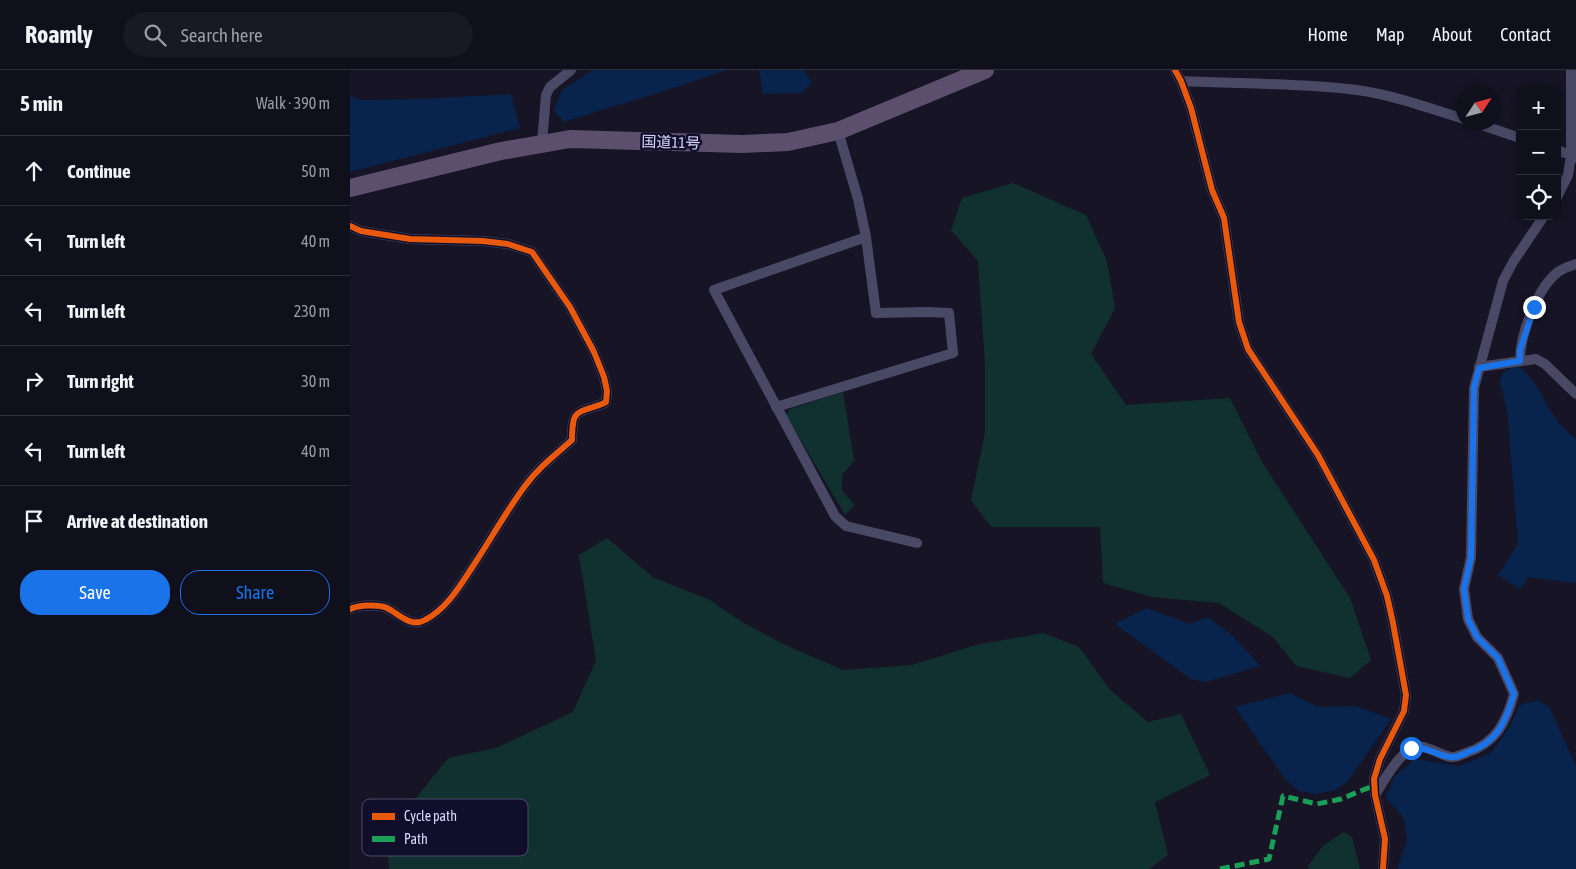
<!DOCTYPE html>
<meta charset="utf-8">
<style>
body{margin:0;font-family:"Asap Condensed","Noto Sans JP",sans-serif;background:#191825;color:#f1f3f6}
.controls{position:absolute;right:15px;top:15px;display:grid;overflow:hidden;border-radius:10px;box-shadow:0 2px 8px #0003}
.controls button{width:45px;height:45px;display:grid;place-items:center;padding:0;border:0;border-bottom:1px solid #302f3b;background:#100f1c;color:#f1f3f6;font:25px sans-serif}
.compass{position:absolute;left:1106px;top:15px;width:45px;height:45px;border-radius:50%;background:#100f1c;box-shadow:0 2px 8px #0003;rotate:54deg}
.stop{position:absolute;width:15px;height:15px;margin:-11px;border:4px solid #1a73e8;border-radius:50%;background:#fff}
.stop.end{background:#1a73e8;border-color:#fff;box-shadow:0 1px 5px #0008}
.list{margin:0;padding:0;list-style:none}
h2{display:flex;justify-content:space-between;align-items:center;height:65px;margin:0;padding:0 20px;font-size:21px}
h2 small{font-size:16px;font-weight:400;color:#9c9ca3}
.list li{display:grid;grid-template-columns:32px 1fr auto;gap:15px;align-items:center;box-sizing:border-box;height:70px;padding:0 20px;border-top:1px solid #302f3b}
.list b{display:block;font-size:19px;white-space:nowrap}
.list em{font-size:16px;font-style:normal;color:#9c9ca3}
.actions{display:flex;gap:10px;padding:15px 20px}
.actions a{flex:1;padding:11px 0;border:1px solid #1a73e8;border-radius:20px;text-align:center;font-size:18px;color:#1a73e8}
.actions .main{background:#1a73e8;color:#fff}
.icon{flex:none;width:28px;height:28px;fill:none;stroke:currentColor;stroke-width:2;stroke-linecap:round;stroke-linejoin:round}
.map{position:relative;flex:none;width:1226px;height:799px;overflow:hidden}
header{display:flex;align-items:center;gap:30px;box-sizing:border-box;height:70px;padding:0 25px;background:#100f1c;border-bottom:1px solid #302f3b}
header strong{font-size:24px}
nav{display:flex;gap:28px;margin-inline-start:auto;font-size:18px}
.search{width:350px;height:45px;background:#191825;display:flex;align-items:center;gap:12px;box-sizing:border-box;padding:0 18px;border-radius:28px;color:#9c9ca3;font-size:19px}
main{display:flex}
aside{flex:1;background:#100f1c}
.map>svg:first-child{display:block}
</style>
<header>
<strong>Roamly</strong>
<div class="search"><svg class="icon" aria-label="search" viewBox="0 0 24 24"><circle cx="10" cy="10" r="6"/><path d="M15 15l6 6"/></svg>Search here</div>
<nav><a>Home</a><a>Map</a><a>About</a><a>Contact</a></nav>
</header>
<main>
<aside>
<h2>5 min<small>Walk · 390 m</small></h2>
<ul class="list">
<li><svg class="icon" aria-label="ahead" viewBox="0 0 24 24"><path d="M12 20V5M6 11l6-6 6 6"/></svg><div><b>Continue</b></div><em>50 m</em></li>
<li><svg class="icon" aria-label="left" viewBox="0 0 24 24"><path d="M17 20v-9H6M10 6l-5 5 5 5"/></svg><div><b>Turn left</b></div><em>40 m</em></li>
<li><svg class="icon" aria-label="left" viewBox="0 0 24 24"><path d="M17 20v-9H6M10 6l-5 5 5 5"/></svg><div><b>Turn left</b></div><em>230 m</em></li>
<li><svg class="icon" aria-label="right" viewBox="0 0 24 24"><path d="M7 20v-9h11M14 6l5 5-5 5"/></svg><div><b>Turn right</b></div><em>30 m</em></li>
<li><svg class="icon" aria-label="left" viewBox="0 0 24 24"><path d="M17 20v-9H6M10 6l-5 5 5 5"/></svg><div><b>Turn left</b></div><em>40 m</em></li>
<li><svg class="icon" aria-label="arrive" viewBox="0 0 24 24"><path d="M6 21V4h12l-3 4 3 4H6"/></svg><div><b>Arrive at destination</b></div></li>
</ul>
<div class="actions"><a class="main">Save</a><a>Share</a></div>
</aside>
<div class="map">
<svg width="1226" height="799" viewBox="0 0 1226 799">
<rect width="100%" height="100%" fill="#161425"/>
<path fill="#113131" d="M 663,113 L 736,145 L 757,191 L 765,238 L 741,284 L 776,335 L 880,328 L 912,392 L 1000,528 L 1021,590 L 1000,608 L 946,596 L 923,567 L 869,533 L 802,527 L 753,513 L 750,457 L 641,457 L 621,430 L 635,363 L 635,294 L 628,191 L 601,160 L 612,128 Z
M 493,322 L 504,391 L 492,405 L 492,421 L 505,435 L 495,445 L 436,345 L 440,339 Z
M 257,468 L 304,508 L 358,529 L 392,552 L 433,574 L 493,600 L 562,595 L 626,575 L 693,563 L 729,577 L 760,620 L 798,652 L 831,644 L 860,705 L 805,732 L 818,785 L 799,799 L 39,799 L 35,747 L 66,728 L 98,688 L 146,678 L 223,642 L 246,590 L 229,485 Z
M 994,762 L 1002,767 L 1010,799 L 959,799 L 958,796 L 973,776 Z"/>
<path fill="#08244d" d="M 243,0 L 377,0 L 327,17 L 213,52 L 204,40 L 212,20 Z
M 409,0 L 453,0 L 462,12 L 452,23 L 413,24 Z
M 161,24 L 170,58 L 0,102 L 0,26 L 10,30 L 72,29 Z
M 1165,296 C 1182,302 1188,320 1197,335 C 1204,348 1214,359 1226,369 L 1226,513 L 1178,507 L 1170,519 L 1148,505 L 1168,474 L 1157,339 L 1150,313 L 1151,306 L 1156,301 Z
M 797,538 L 840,554 L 857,547 L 883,566 L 910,596 L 856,612 L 841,609 L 765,554 Z
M 940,623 L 967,637 L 1005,636 L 1041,649 L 998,711 L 986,720 L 967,724 L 949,721 L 935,709 L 885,637 Z
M 1188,630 L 1200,638 L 1226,696 L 1226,799 L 1047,799 L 1057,771 L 1054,749 L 1036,727 L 1045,706 L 1065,689 L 1109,696 L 1141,683 L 1159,658 L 1170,635 Z"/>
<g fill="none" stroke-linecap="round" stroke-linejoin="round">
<path stroke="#494966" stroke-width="10" d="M 825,0 L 831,11 L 841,38 L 862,120 L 874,148 L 889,252 L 898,279 L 968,385 L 1024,490 L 1037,526 L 1043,553 L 1056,625 L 1054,641 L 1030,689 L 1024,709 L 1025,725 L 1035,769 L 1033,799
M 831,11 C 890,14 949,13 1007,20 C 1043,25 1079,38 1114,49
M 1123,52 L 1170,68
M 192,73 L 196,25 L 200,17 L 221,0
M 1207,80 L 1221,85 L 1225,88
M 1207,127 L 1218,105 L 1221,85 L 1221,0
M 0,156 L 11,161 L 60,169 L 133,171 L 158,174 L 182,182 L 220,237 L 244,282 L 254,307 L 257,321 L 256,332 C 247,338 227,338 224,349 C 222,356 222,363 222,370 C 205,385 188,398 175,416 C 157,440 142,467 125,493 C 111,514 98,538 75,550 C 61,558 49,544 37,538 C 28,534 9,535 0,539
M 516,167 L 364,220 L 485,446 L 496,456 L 567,473
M 1170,291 C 1170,265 1187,218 1208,202 C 1213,198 1220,196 1226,194
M 1129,297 L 1186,289 L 1195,294 L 1226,324
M 426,337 L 603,283 L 599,243 L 578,242 L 526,243 L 516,167 L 508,129 L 488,61
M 1025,725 C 1035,709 1045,690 1060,679 C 1072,671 1089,685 1101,687 C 1105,688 1111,685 1116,683 C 1146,673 1156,653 1164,624 L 1148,588 L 1127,567 L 1118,549 L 1114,519 L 1121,487 L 1124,318 L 1153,211 L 1163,192 L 1194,146"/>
<path stroke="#5c4f6e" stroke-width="18" d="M 0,118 L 151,81 L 220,69 L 392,74 L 438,72 L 488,61 L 635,0"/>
<path stroke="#1a9f57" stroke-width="5" stroke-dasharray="10 5" stroke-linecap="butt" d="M 870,799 L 919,789 L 933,726 L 967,734 L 991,729 L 1025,715"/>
<defs>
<path id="cycleway" d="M 825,0 L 831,11 L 841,38 L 862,120 L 874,148 L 889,252 L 898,279 L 968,385 L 1024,490 L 1037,526 L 1043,553 L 1056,625 L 1054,641 L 1030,689 L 1024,709 L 1025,725 L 1035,769 L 1033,799
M 0,156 L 11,161 L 60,169 L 133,171 L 158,174 L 182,182 L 220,237 L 244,282 L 254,307 L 257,321 L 256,332 C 247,338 227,338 224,349 C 222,356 222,363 222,370 C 205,385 188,398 175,416 C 157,440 142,467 125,493 C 111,514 98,538 75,550 C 61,558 49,544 37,538 C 28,534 9,535 0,539"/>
</defs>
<use href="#cycleway" stroke="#110e2b" stroke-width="9"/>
<use href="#cycleway" stroke="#e8590c" stroke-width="6"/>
</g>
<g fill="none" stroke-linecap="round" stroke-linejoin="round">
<path stroke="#1a73e8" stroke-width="6" d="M 1061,678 C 1079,676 1090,688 1103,687 C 1108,687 1114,684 1118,682 C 1147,673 1156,651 1164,624 L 1148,588 L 1127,567 L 1118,549 L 1114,519 L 1121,487 L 1124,318 L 1129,298 L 1170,291 L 1170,280 L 1184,237"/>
</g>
<g text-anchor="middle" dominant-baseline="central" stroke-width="5" stroke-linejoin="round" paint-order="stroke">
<g font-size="15" fill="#dad8ff" stroke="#110e2b">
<text transform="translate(321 72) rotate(2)">国道11号</text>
</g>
</g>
<rect x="12" y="729" width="166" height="57" rx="8" fill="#110e2b" stroke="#4d4b6b" stroke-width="1"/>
<rect x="22" y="743" width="23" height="7" fill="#e8590c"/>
<rect x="22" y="766" width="23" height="6" fill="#1a9f57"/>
<g font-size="14" fill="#dad8ff">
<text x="54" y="751">Cycle path</text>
<text x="54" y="774">Path</text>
</g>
</svg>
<div class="controls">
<button>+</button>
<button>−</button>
<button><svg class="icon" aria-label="locate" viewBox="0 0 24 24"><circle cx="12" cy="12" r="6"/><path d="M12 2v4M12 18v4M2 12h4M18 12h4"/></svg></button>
</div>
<svg class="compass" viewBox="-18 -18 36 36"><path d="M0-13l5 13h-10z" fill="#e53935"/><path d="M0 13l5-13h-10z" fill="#9c9ca3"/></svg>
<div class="stop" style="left:1061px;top:678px"></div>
<div class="stop end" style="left:1184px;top:237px"></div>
</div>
</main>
